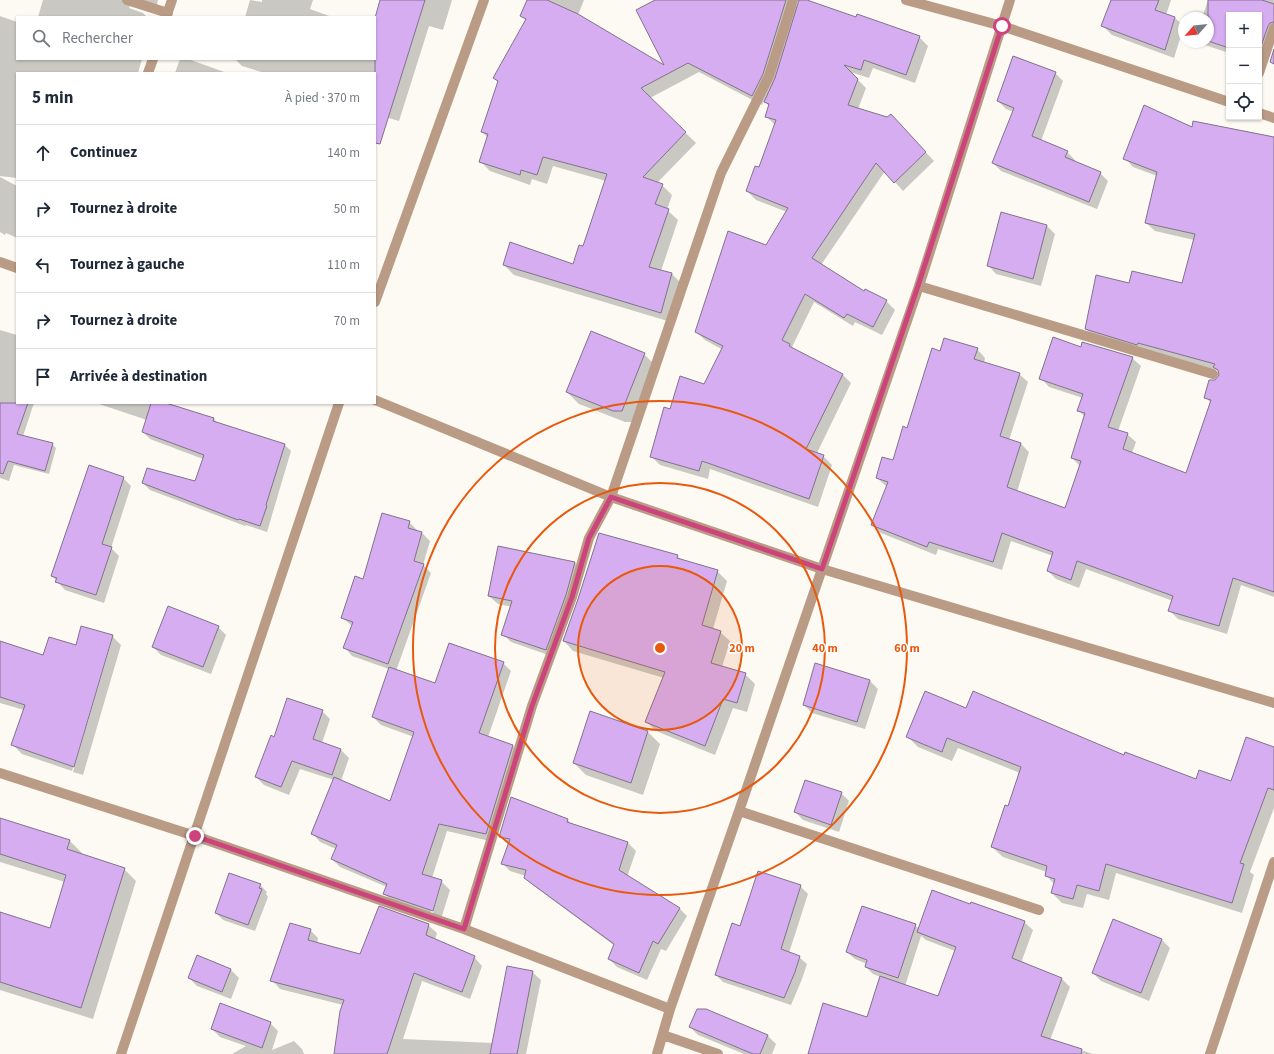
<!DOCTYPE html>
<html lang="fr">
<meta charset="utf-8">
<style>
body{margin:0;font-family:"Source Sans 3",sans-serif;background:#f6f6f7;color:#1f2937}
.controls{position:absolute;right:12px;top:12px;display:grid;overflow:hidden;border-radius:0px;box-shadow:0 1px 3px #0004}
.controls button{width:36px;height:36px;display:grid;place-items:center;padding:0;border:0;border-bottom:1px solid #e0e1e3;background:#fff;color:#1f2937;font:20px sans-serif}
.compass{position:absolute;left:1178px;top:12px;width:36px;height:36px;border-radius:50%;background:#fff;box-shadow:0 1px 3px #0004;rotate:243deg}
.stop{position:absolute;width:12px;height:12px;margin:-9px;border:3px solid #cd447d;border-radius:50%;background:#fff}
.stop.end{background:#cd447d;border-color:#fff;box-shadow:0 1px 4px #0008}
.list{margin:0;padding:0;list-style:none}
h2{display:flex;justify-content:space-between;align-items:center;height:52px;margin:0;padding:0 16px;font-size:17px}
h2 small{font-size:13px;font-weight:400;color:#747a83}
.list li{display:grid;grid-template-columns:26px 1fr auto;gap:12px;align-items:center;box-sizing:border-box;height:56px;padding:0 16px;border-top:1px solid #e0e1e3}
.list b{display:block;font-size:15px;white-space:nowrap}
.list em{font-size:13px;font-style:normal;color:#747a83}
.icon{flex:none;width:22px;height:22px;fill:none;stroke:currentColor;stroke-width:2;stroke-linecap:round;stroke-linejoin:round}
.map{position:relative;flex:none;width:1274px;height:1054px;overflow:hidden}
.search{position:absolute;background:#fff;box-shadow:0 1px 3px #0004;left:16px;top:16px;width:360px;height:44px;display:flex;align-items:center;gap:10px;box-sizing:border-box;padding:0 14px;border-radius:0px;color:#747a83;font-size:15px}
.panel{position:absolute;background:#fff;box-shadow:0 1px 3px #0004;left:16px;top:72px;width:360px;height:332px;border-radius:0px}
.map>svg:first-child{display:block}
</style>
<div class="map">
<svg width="1274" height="1054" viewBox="0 0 1274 1054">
<rect width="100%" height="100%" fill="#fdfaf4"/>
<path fill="#0003" fill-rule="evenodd" d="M 43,0 L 158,0 L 156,8 L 131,4 L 129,8 L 143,13 L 147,17 L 38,17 Z
M 250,0 L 262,2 L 262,0 L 313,0 L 310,9 L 332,17 L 245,17 Z
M 381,0 L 452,0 L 443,30 L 429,26 L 399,121 L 375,114 L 375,73 L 265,73 L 242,66 L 235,59 L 375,59 L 375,21 Z
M 528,0 L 584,0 L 578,15 L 667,67 L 657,0 L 791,0 L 798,7 L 800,0 L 804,0 L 856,19 L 919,37 L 928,46 L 915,83 L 873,68 L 869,78 L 850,72 L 866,88 L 858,109 L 899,124 L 934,161 L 903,191 L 885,171 L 821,265 L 864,292 L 886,301 L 895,310 L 882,335 L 855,322 L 853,326 L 814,302 L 792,347 L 796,351 L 843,375 L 851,383 L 817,453 L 823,456 L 832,465 L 818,507 L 710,469 L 708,479 L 660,465 L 651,456 L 670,410 L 705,385 L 723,350 L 705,340 L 696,332 L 767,246 L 787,212 L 756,200 L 747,191 L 759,168 L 775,125 L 766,116 L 769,106 L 764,101 L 762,105 L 699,72 L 650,98 L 696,143 L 657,183 L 662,185 L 672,195 L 667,210 L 678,220 L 661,271 L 672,274 L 682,284 L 671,322 L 514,275 L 504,265 L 574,265 L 583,247 L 606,181 L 553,166 L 547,184 L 532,179 L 530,185 L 490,171 L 480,161 L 488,138 L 482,132 L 499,83 L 494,78 L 526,20 L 521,16 Z
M 1112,0 L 1171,0 L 1166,15 L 1175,18 L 1184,26 L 1174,58 L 1112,35 L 1103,26 Z
M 1208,0 L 1274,0 L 1274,43 L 1259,64 L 1259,15 L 1229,15 L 1229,53 L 1205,45 L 1203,42 L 1208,42 L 1208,18 L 1202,18 Z
M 0,16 L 17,22 L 17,59 L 142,59 L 138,73 L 17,73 L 17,178 L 0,176 Z
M 180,59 L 188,59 L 227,73 L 175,73 Z
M 1055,73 L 1063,81 L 1041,141 L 1067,152 L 1075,160 L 1074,162 L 1100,173 L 1108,181 L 1097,209 L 1001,171 L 993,163 L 1014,112 L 1006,109 L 998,101 Z
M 1193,129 L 1274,161 L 1274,597 L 1241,585 L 1227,634 L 1178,619 L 1170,611 L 1173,601 L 1086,569 L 1079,588 L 1056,579 L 1048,571 L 1053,556 L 1011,541 L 1002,570 L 938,549 L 936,555 L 881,533 L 872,524 L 887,487 L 877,478 L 893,461 L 941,352 L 977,349 L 985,358 L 984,363 L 1019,374 L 1028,382 L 1009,440 L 1021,444 L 1029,452 L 1017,492 L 1065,510 L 1080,466 L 1072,458 L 1085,417 L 1078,410 L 1083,398 L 1049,387 L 1041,378 L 1082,348 L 1132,358 L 1141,366 L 1118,431 L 1127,434 L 1136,442 L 1132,453 L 1187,474 L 1211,403 L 1205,397 L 1215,381 L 1220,376 L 1220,372 L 1217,370 L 1094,337 L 1086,329 L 1130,284 L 1183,284 L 1194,240 L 1155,231 L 1146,223 L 1157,176 L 1133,167 L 1125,158 Z
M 0,177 L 17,186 L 17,238 L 6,233 L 5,235 L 0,232 Z
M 1001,214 L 1047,226 L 1055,234 L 1041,286 L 996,274 L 988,265 Z
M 0,330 L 17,335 L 17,403 L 34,403 L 23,436 L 52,444 L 56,448 L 49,474 L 14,465 L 9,481 L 0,478 Z
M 644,354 L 656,366 L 634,422 L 625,422 L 579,404 L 567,392 Z
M 96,403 L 162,403 L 214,419 L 219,424 L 285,445 L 291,451 L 267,532 L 246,525 L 245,526 L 150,490 L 143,483 L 196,483 L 203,459 L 150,439 L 143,432 L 147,420 Z
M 123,478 L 131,486 L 111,548 L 119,556 L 104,603 L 65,590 L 52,576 Z
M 409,522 L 417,530 L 417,532 L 422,533 L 430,541 L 423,565 L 431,573 L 396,671 L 436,684 L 503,663 L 511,671 L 488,737 L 513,746 L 521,754 L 494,842 L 447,831 L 432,878 L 441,881 L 450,890 L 441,919 L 432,916 L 441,885 L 439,885 L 430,915 L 393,902 L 384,894 L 387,887 L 340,867 L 332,859 L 336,849 L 320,842 L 312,833 L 334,780 L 300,769 L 289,795 L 264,785 L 256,777 L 275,738 L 322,711 L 330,719 L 322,743 L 341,750 L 349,758 L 341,781 L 391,802 L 414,737 L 381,725 L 373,717 L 389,669 L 352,656 L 345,648 L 352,626 L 342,617 L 363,581 Z
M 499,547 L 575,563 L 583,571 L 554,657 L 511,642 L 503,634 L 512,607 L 498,604 L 489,596 Z
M 677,556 L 681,560 L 717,571 L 727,581 L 713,629 L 720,632 L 730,641 L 722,667 L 745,674 L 755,684 L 747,712 L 733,708 L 715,755 L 656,731 L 647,722 L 664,678 L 573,651 L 564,641 Z
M 218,627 L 226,635 L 211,674 L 161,655 L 153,647 Z
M 112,636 L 121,645 L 83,775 L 73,772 L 112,640 L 110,640 L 72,771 L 22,754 L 13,745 L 24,710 L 0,703 L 0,642 L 44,656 Z
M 870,681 L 878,689 L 865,729 L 812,713 L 804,705 Z
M 967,709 L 1125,756 L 1196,781 L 1232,783 L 1274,748 L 1274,808 L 1250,872 L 1254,875 L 1242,913 L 1116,873 L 1109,900 L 1087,894 L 1083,908 L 1062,903 L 1052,893 L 1054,884 L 1046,875 L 1047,872 L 1003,857 L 992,847 L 1009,807 L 1020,773 L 958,748 L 952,761 L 918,747 L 908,737 Z
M 591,712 L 648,732 L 660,744 L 643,795 L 586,775 L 574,763 Z
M 841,793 L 849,801 L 839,832 L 803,820 L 795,812 Z
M 0,819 L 70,841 L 82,853 L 81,855 L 124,869 L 136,881 L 93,1019 L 0,990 L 0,913 L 50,930 L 65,882 L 0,862 Z
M 568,820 L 572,825 L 628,843 L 636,851 L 627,877 L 679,908 L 687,916 L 666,951 L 661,949 L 647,980 L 617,967 L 609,959 L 615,946 L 534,886 L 525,878 L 526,876 L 510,871 L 502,863 L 509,845 L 500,836 Z
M 260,885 L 267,892 L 266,894 L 268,897 L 255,931 L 223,920 L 216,913 Z
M 800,886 L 808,894 L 789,953 L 799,957 L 807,964 L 802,979 L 791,1005 L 723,982 L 716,975 L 741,927 Z
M 971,905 L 1024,922 L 1033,930 L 1021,963 L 1062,979 L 1070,987 L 1050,1040 L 1093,1054 L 809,1054 L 867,1018 L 881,977 L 873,974 L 866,967 L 867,964 L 855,959 L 847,952 L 915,925 L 919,929 ZM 921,936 L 926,940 L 955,951 L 939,998 L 905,986 Z
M 1114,920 L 1162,940 L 1170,948 L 1149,1001 L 1101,981 L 1093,973 Z
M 428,925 L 437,933 L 435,940 L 474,957 L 482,966 L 470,999 L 422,981 L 403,1039 L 493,1043 L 532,972 L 541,980 L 526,1054 L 335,1054 L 343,1005 L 280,989 L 272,980 L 310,930 L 318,938 L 317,944 L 360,955 Z
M 198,957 L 231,970 L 239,978 L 231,999 L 197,986 L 189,978 Z
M 706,1010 L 768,1036 L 776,1044 L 772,1054 L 744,1054 L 698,1035 L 690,1027 Z
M 270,1023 L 278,1031 L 272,1050 L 294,1041 L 302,1049 L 304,1054 L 232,1054 L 246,1046 L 220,1037 L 212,1029 Z"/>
<path fill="#d7adf2" stroke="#81728b" d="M 380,0 L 425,0 L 380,144 L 375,143 L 375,18 Z
M 527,0 L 547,0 L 578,14 L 664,65 L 636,10 L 655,0 L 786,0 L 763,74 L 752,96 L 688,63 L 641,88 L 686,132 L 643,177 L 663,184 L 655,204 L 669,209 L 649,267 L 672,273 L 661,313 L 503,265 L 510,242 L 573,264 L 579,245 L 583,246 L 607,174 L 543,157 L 537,175 L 521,170 L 520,175 L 479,162 L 488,134 L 481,132 L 498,81 L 493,78 L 526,19 L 520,16 Z
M 799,0 L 807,0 L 856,17 L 857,14 L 920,36 L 906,75 L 864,60 L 861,70 L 844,65 L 858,79 L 848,105 L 887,117 L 891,114 L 926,152 L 894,183 L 876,163 L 812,258 L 864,291 L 865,289 L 887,300 L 873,327 L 847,314 L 844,318 L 805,294 L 782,340 L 790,344 L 789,346 L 843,374 L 806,449 L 824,455 L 809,499 L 702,461 L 699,471 L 650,457 L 664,407 L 670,409 L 680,376 L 704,384 L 723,346 L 695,332 L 728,231 L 766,245 L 788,208 L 746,191 L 755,166 L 759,167 L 776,120 L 765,117 L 769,104 L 764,102 L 775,78 Z
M 1111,0 L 1159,0 L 1155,10 L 1175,17 L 1165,50 L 1101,26 Z
M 1208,0 L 1262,0 L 1274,4 L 1274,22 L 1270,23 L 1268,26 L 1259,52 L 1259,15 L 1229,15 L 1229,48 L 1208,41 Z
M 1274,49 L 1274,64 L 1270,62 Z
M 1013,56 L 1056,72 L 1032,136 L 1068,151 L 1065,157 L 1101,172 L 1089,202 L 992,163 L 1014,108 L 997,101 Z
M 1144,105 L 1192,127 L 1193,121 L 1274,137 L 1274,592 L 1233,578 L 1219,626 L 1168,611 L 1173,596 L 1077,561 L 1071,580 L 1047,571 L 1053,552 L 1002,533 L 993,562 L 929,542 L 927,547 L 871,525 L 888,482 L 876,478 L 882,457 L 893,460 L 903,426 L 907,428 L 932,348 L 940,351 L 944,338 L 978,348 L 974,359 L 1020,373 L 1000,436 L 1021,443 L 1007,487 L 1065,508 L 1081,461 L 1071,458 L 1085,413 L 1077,411 L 1083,394 L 1039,379 L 1053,337 L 1081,347 L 1082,342 L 1133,357 L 1108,427 L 1128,433 L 1123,449 L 1186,473 L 1211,400 L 1204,398 L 1209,380 L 1215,380 L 1219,375 L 1218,370 L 1213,367 L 1215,364 L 1138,343 L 1137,345 L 1085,329 L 1096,275 L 1129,283 L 1132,271 L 1182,283 L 1195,234 L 1145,223 L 1157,172 L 1123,159 Z
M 1001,212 L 1047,225 L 1033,279 L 987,266 Z
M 591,331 L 645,353 L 622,411 L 613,411 L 566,392 Z
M 0,403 L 28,403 L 17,434 L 53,443 L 45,471 L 8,461 L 3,474 L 0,473 Z
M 151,403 L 166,403 L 214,418 L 213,421 L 285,444 L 266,505 L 267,506 L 260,526 L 239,519 L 238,520 L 142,483 L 147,468 L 195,481 L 204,455 L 142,432 Z
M 89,465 L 124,477 L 102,544 L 112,547 L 96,595 L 55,582 L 57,578 L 51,576 Z
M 382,513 L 410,521 L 408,528 L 422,532 L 414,561 L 424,564 L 388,664 L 343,648 L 353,622 L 341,618 L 355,576 L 363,579 Z
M 599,533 L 678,555 L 677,558 L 718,570 L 702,625 L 721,631 L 711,663 L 746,673 L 737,703 L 723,699 L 705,746 L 645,722 L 665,672 L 563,641 L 578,599 Z
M 498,546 L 575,562 L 566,595 L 546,650 L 501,635 L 512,601 L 488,596 Z
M 168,606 L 219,626 L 203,667 L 152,647 Z
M 81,626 L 113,635 L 74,767 L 11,745 L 25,705 L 0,697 L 0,641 L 43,655 L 49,637 L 76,645 Z
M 449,643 L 504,662 L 479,733 L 513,745 L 486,834 L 439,824 L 422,874 L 442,880 L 433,911 L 383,894 L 387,884 L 331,859 L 337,845 L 311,834 L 334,777 L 390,801 L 414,732 L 372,717 L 389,667 L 435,683 Z
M 815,663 L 870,680 L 857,722 L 803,705 Z
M 925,691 L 966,708 L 973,691 L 1124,755 L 1125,752 L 1196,779 L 1199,770 L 1231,781 L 1246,737 L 1274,747 L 1274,790 L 1268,788 L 1240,863 L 1244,864 L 1232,903 L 1106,864 L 1099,891 L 1077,885 L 1073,899 L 1051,893 L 1055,879 L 1045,876 L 1047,866 L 991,847 L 1005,805 L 1008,806 L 1021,767 L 947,738 L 942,752 L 906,737 Z
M 287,698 L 323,710 L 313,739 L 341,749 L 332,775 L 292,761 L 281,787 L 255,777 L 271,735 L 274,737 Z
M 590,711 L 648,731 L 631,783 L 573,763 Z
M 805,780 L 842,792 L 831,825 L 794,812 Z
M 511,797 L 568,819 L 567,822 L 628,842 L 619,870 L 680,908 L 658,944 L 653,941 L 639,973 L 608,959 L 614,944 L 524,878 L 526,870 L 501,864 L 510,839 L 499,837 Z
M 0,818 L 70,840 L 67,849 L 125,868 L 81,1008 L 0,982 L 0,912 L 50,928 L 66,875 L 0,854 Z
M 758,871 L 801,885 L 781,949 L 800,956 L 795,972 L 784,998 L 715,975 L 732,923 L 740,926 Z
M 229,873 L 261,884 L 259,888 L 262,889 L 248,925 L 215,913 Z
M 932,890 L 970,904 L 971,902 L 1025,921 L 1012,958 L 1062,978 L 1041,1036 L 1082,1049 L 1081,1054 L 808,1054 L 823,1003 L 867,1017 L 880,976 L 938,996 L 956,947 L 917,932 Z
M 379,906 L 429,924 L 426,935 L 475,956 L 462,992 L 414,973 L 387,1054 L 334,1054 L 340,1011 L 344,1000 L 270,981 L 290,923 L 311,929 L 308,940 L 360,954 Z
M 862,906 L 916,924 L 898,978 L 865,967 L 867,960 L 846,952 Z
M 1113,919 L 1162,939 L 1141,993 L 1092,973 Z
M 197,955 L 231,969 L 222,992 L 188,978 Z
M 507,966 L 533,971 L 517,1054 L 490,1054 Z
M 220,1003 L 271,1022 L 262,1048 L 211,1029 Z
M 697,1009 L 706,1009 L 768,1035 L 760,1054 L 753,1054 L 689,1027 Z"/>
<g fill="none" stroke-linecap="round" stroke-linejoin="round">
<path stroke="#ba9b85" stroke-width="10" d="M 127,0 L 168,13
M 906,0 L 1002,26 L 1229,102
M 166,17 L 172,0
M 148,73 L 153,59
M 1259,73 L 1274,28
M 1259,113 L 1274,118
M 0,262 L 17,268
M 919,286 L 1213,374
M 375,302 L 484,0
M 375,400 L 611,497 L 822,569 L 1274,703
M 0,773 L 195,836 L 464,929 L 670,1009
M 739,811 L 1039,910
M 464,929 L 532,706 L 572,597 L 589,538 L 611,497 L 721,173 L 769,76 L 793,0
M 663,1035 L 718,1054
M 121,1054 L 339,403
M 657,1054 L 670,1009 L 739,811 L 919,286 L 1010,0
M 1210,1054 L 1274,862"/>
</g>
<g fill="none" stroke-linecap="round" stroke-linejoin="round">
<path stroke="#cd447d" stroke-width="5" d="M 195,836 L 464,929 L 532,706 L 572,597 L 589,538 L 611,497 L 822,569 L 918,286 L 1002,26"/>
</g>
<circle cx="660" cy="648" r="82" fill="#e8590c" fill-opacity=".12"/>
<g fill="none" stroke="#e8590c" stroke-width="2">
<circle cx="660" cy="648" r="82"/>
<circle cx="660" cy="648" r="165"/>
<circle cx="660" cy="648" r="247"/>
</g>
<circle cx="660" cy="648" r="6" fill="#e8590c" stroke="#fff" stroke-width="2"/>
<g font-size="12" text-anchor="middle" font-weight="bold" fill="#e8590c" stroke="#fff" stroke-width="3" stroke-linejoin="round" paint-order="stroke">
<text x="742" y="652">20 m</text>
<text x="825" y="652">40 m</text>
<text x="907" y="652">60 m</text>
</g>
</svg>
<div class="controls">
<button>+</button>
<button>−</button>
<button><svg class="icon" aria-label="locate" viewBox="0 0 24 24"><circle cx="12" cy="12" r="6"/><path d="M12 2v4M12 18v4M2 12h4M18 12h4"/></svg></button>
</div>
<svg class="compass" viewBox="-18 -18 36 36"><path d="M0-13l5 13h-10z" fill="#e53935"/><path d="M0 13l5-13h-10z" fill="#747a83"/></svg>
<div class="stop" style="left:1002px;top:26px"></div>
<div class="stop end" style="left:195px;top:836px"></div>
<div class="search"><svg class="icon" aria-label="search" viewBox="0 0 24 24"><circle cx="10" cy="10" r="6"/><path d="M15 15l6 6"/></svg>Rechercher</div>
<section class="panel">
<h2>5 min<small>À pied · 370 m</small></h2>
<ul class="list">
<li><svg class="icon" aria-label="ahead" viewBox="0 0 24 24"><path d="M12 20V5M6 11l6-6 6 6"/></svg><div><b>Continuez</b></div><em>140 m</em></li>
<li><svg class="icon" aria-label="right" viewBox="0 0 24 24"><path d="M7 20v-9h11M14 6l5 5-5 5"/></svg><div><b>Tournez à droite</b></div><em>50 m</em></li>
<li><svg class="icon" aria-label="left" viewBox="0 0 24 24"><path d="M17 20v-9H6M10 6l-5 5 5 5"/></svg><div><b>Tournez à gauche</b></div><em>110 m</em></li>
<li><svg class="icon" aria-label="right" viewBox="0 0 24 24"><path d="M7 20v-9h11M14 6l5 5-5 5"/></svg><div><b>Tournez à droite</b></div><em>70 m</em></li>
<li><svg class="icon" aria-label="arrive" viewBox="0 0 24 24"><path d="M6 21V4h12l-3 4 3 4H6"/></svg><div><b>Arrivée à destination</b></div></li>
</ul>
</section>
</div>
